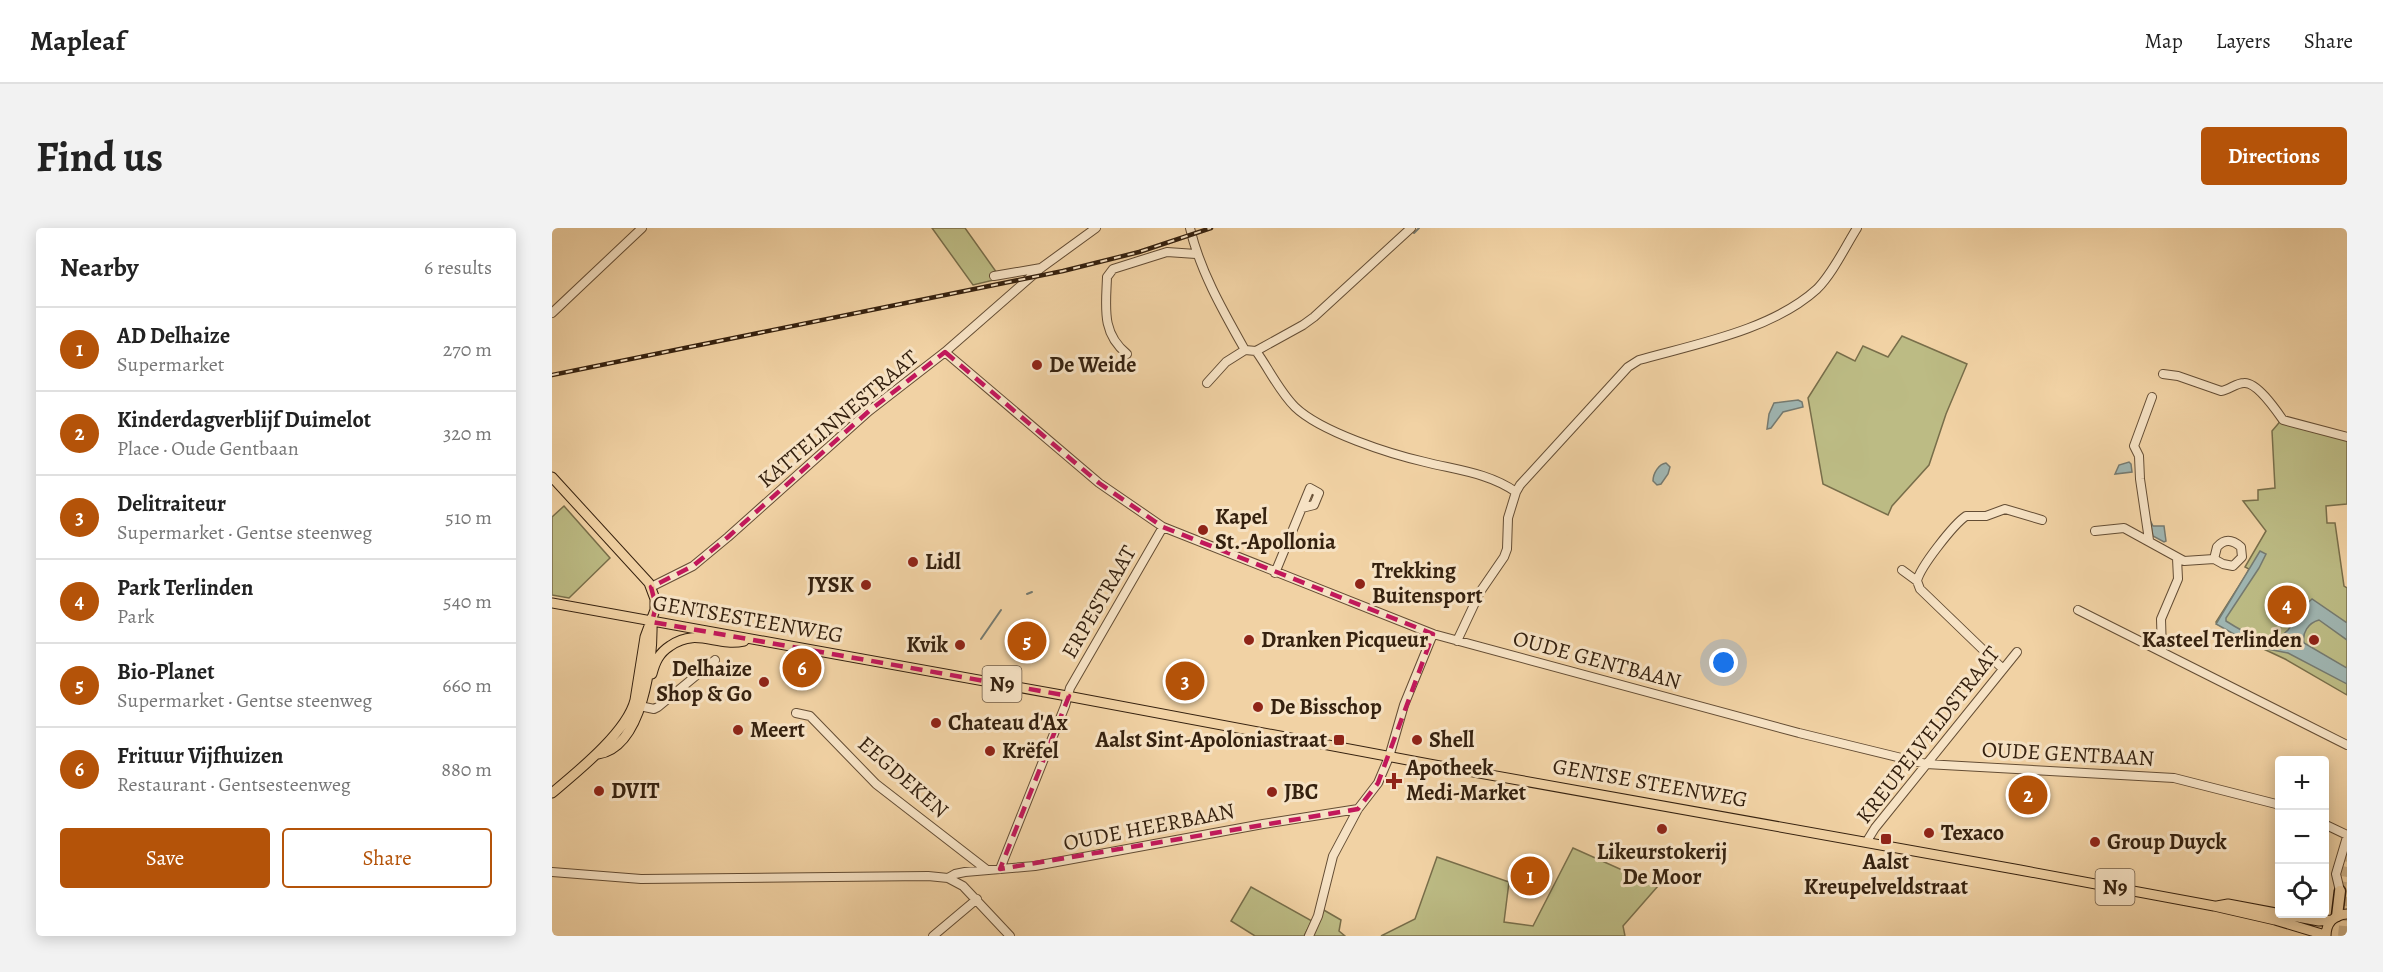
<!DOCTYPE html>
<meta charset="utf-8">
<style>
body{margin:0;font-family:Alegreya,serif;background:#f2f2f2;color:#222}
.controls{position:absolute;right:18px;bottom:18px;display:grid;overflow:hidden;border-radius:6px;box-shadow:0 3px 15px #0003}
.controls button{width:54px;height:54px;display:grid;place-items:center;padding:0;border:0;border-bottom:2px solid #e0e0e0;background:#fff;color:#222;font:30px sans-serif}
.you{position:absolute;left:1172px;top:435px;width:21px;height:21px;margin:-15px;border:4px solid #fff;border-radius:50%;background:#1a73e8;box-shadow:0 0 0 9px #1a73e833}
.badge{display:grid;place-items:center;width:39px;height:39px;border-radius:50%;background:#b45309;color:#fff;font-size:20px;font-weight:700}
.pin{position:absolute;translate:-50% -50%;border:3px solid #fff;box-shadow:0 2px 6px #0006}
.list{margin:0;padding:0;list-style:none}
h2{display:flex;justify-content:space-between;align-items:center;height:78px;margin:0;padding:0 24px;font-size:26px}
h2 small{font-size:20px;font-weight:400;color:#767676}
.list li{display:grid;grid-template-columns:39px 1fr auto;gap:18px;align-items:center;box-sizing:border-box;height:84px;padding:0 24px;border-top:2px solid #e0e0e0}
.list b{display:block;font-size:22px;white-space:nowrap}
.list p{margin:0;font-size:20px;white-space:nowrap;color:#767676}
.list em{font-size:20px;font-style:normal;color:#767676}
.actions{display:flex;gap:12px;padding:18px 24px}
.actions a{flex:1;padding:14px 0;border:2px solid #b45309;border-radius:6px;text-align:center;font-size:21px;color:#b45309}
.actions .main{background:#b45309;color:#fff}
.icon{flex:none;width:33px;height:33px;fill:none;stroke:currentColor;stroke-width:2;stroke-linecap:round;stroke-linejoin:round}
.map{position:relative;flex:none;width:1795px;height:708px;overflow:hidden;border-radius:6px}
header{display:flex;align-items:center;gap:36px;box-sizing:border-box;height:84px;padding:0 30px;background:#fff;border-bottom:2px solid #e0e0e0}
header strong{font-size:28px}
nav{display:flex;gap:33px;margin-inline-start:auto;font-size:21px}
.intro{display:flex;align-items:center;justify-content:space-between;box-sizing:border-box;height:144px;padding:0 36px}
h1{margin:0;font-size:42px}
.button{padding:15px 27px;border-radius:6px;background:#b45309;color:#fff;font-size:21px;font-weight:700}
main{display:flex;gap:36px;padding:0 36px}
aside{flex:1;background:#fff;border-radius:6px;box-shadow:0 3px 15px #0003}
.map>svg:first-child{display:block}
</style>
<header>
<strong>Mapleaf</strong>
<nav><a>Map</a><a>Layers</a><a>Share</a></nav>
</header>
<div class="intro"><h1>Find us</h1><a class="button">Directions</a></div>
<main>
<aside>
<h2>Nearby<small>6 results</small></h2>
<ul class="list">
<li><span class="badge">1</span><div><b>AD Delhaize</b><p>Supermarket</p></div><em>270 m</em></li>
<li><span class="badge">2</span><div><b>Kinderdagverblijf Duimelot</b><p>Place · Oude Gentbaan</p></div><em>320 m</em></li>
<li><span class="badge">3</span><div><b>Delitraiteur</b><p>Supermarket · Gentse steenweg</p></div><em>510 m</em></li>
<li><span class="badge">4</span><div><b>Park Terlinden</b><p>Park</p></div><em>540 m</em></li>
<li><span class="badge">5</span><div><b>Bio-Planet</b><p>Supermarket · Gentse steenweg</p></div><em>660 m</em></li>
<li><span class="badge">6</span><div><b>Frituur Vijfhuizen</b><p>Restaurant · Gentsesteenweg</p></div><em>880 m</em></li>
</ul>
<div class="actions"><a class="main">Save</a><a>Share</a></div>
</aside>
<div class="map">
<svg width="1795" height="708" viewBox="0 0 1795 708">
<rect width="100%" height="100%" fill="#f1d2a4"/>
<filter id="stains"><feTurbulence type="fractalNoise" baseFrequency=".00333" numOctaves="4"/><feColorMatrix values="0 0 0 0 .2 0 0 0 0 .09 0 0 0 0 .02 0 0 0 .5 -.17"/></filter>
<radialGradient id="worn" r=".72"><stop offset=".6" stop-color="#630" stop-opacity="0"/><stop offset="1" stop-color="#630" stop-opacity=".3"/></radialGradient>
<path fill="#bcbb84" stroke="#786e4a" stroke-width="1.5" d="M 380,0 L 413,0 L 445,45 L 441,46 L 442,52 L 421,57 Z
M 1350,108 L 1415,136 L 1394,186 L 1377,237 L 1340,278 L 1336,287 L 1271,256 L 1256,170 L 1285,124 L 1303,133 L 1311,118 L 1336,129 Z
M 1731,190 L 1795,208 L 1795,276 L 1774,278 L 1775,295 L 1783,295 L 1792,358 L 1795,360 L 1795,467 L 1733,431 L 1688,410 L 1664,394 L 1694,347 L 1697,341 L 1693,339 L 1714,303 L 1691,273 L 1706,272 L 1706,262 L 1723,260 L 1720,203 Z
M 12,278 L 58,330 L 17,370 L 0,367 L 0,289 Z
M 1021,620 L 1106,658 L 1071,698 L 1073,708 L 829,708 L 863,691 L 885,629 L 957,654 L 952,694 L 981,698 Z
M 699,659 L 760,693 L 752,708 L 703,708 L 679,693 Z
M 770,681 L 789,692 L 787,703 L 793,708 L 760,708 Z"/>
<path fill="#9fb5b1" stroke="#757a70" stroke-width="1.5" d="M 1246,172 L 1250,174 L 1251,179 L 1231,184 L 1219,200 L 1215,201 L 1217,186 L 1222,175 Z
M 1577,234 L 1579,236 L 1580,244 L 1563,246 L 1567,237 Z
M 1114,235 L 1118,239 L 1116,246 L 1109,256 L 1105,257 L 1101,253 C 1101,245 1107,236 1114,235 Z
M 1598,292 L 1601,298 L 1612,298 L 1614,313 L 1612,314 L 1601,308 Z
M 1708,323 L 1714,326 L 1707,340 L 1674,390 L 1674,393 C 1691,404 1719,421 1736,402 C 1744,392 1750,379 1760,371 L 1795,395 L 1795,412 L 1767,392 C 1756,395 1750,405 1752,415 L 1795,440 L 1795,456 L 1736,425 L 1705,419 L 1664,396 Z"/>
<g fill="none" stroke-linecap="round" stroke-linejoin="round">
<path stroke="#757a70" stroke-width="2" d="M 862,5 L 867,0
M 475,366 L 480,364
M 429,411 L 449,382"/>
<path stroke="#cbaf86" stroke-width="10" stroke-dasharray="10 5" stroke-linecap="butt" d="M 1788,663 L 1795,627
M 1791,708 L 1795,669"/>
<defs>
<path id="minor" d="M 638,0 C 648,43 671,83 693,122 L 704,123
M 442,48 L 489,40
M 0,85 L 90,0
M 704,123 C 717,141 727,163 743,179 C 769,204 838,226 873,234 C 905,242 937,245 964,264
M 704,123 L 751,97 L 762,89 L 859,0
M 393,124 L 547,255 L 611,299 L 881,406 L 1247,505 L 1374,536 L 1622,550 L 1728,577
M 575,126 C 549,105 554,79 555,49 L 561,41 L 615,24 L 644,26
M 1611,146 L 1626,148 L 1669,163 C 1677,162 1684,155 1692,155 C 1705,154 1724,182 1731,192 L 1795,209
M 655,155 L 674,134 L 693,122
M 1543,303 L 1572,300 L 1632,333 L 1662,331 L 1665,319 C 1673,310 1681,312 1689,319 L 1690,329 L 1681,338 L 1671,336 L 1662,331
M 1597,312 L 1588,251 L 1587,228 L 1582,218 L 1600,169
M 1350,342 L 1365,353 L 1368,361 L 1451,441
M 723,345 L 758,260 L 767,265 L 762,277 L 750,280
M 1365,353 C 1368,339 1402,296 1414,288 L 1434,288 L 1453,281 L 1490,292
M 99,359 L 141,338 L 176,309 L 317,183 L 393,124 L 489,40 L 544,0
M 1526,382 L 1795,517
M 905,413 L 928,364 L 952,329 L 955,321 L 956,290 L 964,264 L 968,257 L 1076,139 L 1087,132 C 1144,116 1220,102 1265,61 C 1281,45 1293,19 1305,0
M 1610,424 L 1609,391 L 1626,351 L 1625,330
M 83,477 L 102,481 L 106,479 L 163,432
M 244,485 L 258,488 L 324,556 L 435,642
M 1772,596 L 1795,607
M 1315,613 L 1323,600 L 1465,424
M 448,641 L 513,478 L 518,460 L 611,299
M 0,644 L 89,651 L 376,648 L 396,650 L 411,658 L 458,708
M 396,650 L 403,646 L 413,644 L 483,638 L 711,596 L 806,581
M 1788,663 L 1784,646 L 1795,609
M 381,708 L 425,671
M 757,708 L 766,688 L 781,628 L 806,581 L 826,555 L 837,529 L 852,477 L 881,406"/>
<path id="major" d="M 0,249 L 97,355 L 103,371 L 103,382 L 93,409 L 83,472 C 75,504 25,544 0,565
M 0,375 L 515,468 L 877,536 L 1468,642 L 1662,678 L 1723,692 L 1773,707
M 100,446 C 103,434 107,425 118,418 C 145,399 164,419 192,413
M 46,526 C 91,519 101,432 100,396
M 1665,678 L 1676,676 L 1767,693 L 1779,692
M 1774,708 C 1774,695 1782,687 1795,686"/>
<path id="highway" d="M 1785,688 L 1788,663"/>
</defs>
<use href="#minor" stroke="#644d34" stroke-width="10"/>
<use href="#major" stroke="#35210f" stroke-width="11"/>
<use href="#highway" stroke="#35210f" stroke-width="13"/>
<use href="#minor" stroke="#f6e2c4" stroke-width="8"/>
<use href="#major" stroke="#f1d2a4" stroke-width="9"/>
<use href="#highway" stroke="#f1d2a4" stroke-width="10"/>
<defs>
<path id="rail" d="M 0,147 L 511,43 L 587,24 L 659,0"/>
</defs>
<use href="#rail" stroke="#35210f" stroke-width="4.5"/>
<use href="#rail" stroke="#f6e2c4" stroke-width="2" stroke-dasharray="7" stroke-linecap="butt"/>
</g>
<path fill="none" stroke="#c2185b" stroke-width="4.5" stroke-dasharray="12 8" stroke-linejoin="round" d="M 393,124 L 547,255 L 611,299 L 881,406 L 826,555 L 806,581 L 448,641 L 517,468 L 100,394 L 104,378 L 99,359 L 141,338 L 176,309 L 317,183 Z"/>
<g fill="#8f2418" stroke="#f6e2c4" stroke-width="2">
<circle cx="485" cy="137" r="6"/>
<circle cx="651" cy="302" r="6"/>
<circle cx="361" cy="334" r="6"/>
<circle cx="808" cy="356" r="6"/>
<circle cx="314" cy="357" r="6"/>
<circle cx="697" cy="412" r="6"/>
<circle cx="1762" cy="412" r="6"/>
<circle cx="408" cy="417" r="6"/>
<circle cx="212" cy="454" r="6"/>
<circle cx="706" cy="479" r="6"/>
<circle cx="384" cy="495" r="6"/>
<circle cx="186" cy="502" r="6"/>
<rect x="781" y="506" width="12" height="12" rx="3"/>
<circle cx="865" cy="512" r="6"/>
<circle cx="438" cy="523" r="6"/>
<path d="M839 544h6v6h6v6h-6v6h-6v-6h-6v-6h6z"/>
<circle cx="47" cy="563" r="6"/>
<circle cx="720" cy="564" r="6"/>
<circle cx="1110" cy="601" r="6"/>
<circle cx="1377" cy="605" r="6"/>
<rect x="1328" y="605" width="12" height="12" rx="3"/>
<circle cx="1543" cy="614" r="6"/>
</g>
<g text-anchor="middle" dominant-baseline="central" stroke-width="6" stroke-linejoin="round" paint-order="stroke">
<g fill="#f6e2c4" stroke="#6f5b45" stroke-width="1.5">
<rect x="430.5" y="438" width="39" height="36" rx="4.5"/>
<rect x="1543.5" y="641" width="39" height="36" rx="4.5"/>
</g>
<g font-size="21" font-weight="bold" fill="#35210f">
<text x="450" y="456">N9</text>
<text x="1563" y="659">N9</text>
</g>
<g font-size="22" font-weight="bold" fill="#35210f" stroke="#f6e2c4" text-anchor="start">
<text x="497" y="137">De Weide</text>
<text x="663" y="289">Kapel<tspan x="663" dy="25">St.-Apollonia</tspan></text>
<text x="373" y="334">Lidl</text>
<text x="820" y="343">Trekking<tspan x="820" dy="25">Buitensport</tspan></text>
<text x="302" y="357" text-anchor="end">JYSK</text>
<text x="709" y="412">Dranken Picqueur</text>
<text x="1750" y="412" text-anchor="end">Kasteel Terlinden</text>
<text x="396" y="417" text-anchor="end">Kvik</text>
<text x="200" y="441" text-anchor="end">Delhaize<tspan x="200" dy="25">Shop &amp; Go</tspan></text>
<text x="718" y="479">De Bisschop</text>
<text x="396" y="495">Chateau d'Ax</text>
<text x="198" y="502">Meert</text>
<text x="775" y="512" text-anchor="end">Aalst Sint-Apoloniastraat</text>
<text x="877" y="512">Shell</text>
<text x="450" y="523">Krëfel</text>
<text x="854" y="540">Apotheek<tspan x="854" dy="25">Medi-Market</tspan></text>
<text x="59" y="563">DVIT</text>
<text x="732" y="564">JBC</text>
<text x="1389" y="605">Texaco</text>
<text x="1555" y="614">Group Duyck</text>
<text x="1110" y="624" text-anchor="middle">Likeurstokerij<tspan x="1110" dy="25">De Moor</tspan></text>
<text x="1334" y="634" text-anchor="middle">Aalst<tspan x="1334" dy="25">Kreupelveldstraat</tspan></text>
</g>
<g font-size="22" fill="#35210f" stroke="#f6e2c4">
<text transform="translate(286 191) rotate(-40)">KATTELINNESTRAAT</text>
<text transform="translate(547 374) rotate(-60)">ERPESTRAAT</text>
<text transform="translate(196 391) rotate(10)">GENTSESTEENWEG</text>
<text transform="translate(1045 432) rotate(15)">OUDE GENTBAAN</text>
<text transform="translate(1376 507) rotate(-52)">KREUPELVELDSTRAAT</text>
<text transform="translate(1516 526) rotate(3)">OUDE GENTBAAN</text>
<text transform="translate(351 549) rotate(41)">EEGDEKEN</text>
<text transform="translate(1098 555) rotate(10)">GENTSE STEENWEG</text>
<text transform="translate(597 599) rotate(-11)">OUDE HEERBAAN</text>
</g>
</g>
<rect width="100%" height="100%" filter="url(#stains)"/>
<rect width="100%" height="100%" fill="url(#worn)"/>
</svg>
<div class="controls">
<button>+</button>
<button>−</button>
<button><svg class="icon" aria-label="locate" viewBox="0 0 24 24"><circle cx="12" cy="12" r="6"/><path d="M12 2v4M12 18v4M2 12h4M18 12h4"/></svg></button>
</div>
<div class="you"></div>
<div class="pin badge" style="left:978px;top:648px">1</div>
<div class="pin badge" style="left:1476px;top:567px">2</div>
<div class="pin badge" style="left:633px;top:453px">3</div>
<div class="pin badge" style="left:1735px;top:377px">4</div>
<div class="pin badge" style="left:475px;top:413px">5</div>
<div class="pin badge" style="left:250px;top:440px">6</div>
</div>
</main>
